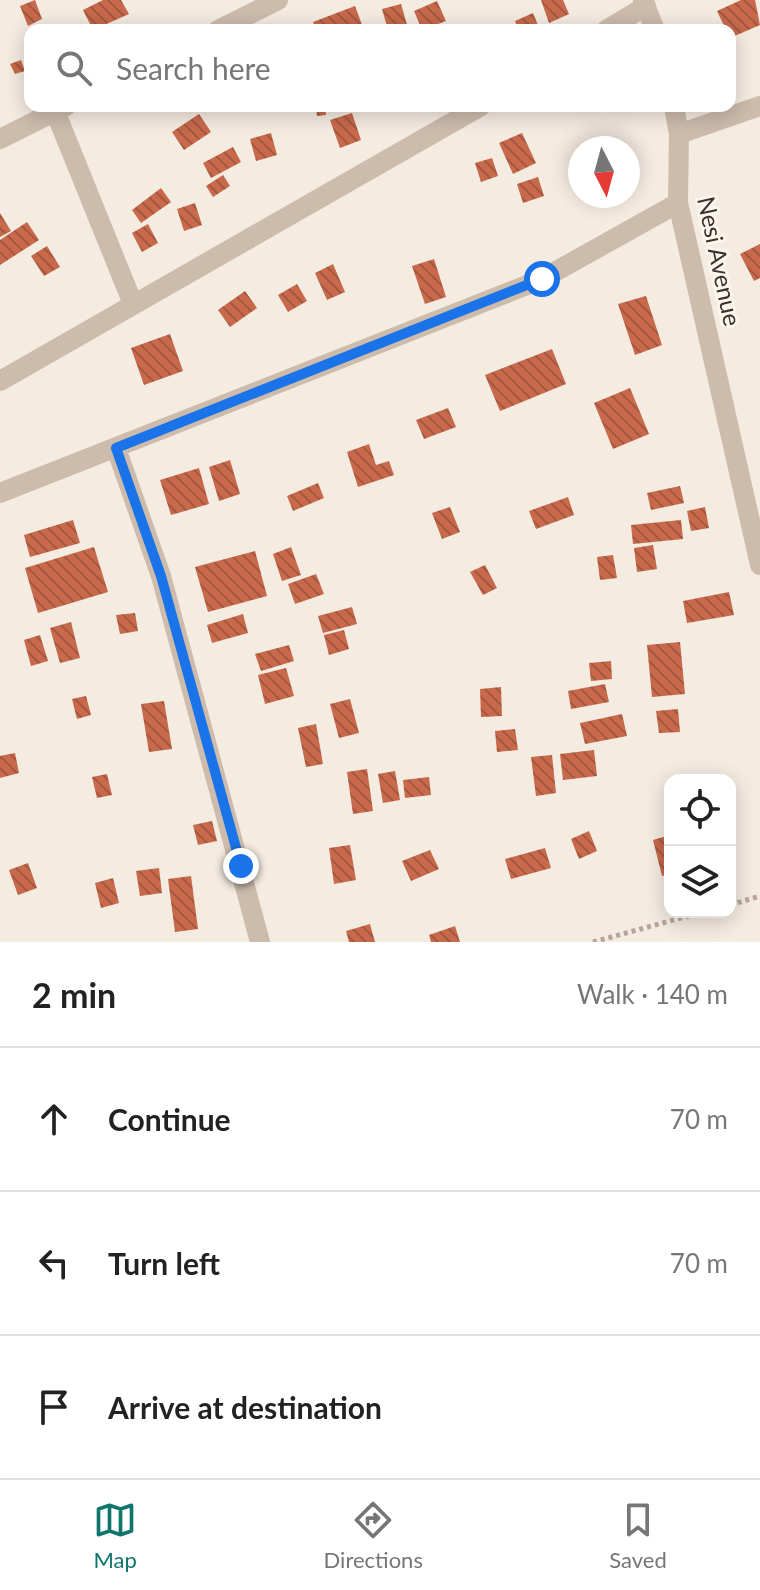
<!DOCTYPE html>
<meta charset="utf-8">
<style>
body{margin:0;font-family:Lato,sans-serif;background:#f2f2f2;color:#222}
.controls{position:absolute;right:24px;bottom:24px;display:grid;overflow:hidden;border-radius:16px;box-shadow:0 4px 20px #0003}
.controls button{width:72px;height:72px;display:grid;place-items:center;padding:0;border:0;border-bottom:2px solid #e0e0e0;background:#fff;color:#222;font:40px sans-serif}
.compass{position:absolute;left:568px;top:136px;width:72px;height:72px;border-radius:50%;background:#fff;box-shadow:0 4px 20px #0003;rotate:174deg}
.stop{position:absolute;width:24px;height:24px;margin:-18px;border:6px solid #1a73e8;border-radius:50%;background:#fff}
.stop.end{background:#1a73e8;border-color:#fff;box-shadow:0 2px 8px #0008}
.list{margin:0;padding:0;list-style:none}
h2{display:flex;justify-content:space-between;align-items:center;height:104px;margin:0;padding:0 32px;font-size:34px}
h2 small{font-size:26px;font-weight:400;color:#767676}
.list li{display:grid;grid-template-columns:52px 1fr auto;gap:24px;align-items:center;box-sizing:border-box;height:144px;padding:0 32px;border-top:2px solid #e0e0e0}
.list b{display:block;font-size:30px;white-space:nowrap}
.list em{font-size:26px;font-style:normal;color:#767676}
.icon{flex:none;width:44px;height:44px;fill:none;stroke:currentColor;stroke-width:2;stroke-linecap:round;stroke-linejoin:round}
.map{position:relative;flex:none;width:760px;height:942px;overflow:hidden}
.search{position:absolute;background:#fff;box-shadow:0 4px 20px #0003;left:24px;right:24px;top:24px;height:88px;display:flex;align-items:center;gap:20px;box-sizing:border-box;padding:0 28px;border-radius:16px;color:#767676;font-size:30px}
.sheet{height:536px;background:#fff}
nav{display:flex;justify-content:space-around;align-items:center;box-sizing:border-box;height:112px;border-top:2px solid #e0e0e0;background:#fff;font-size:22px;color:#767676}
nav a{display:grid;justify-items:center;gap:4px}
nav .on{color:#0f766e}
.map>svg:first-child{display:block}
</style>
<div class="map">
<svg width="760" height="942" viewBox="0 0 760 942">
<defs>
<pattern id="building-back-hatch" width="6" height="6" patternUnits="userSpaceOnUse" patternTransform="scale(2)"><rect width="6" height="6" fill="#c8694b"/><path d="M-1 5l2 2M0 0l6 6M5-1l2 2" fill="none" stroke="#a4573f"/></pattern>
</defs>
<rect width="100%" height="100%" fill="#f4ebe1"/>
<path fill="url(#building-back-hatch)" d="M 35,0 L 42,19 L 28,26 L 20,6 Z
M 103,0 L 121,0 L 129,14 L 93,30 L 83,10 Z
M 541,0 L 563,0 L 569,14 L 549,23 Z
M 741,0 L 755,0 L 760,25 L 730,38 L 730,30 L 726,30 L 717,11 Z
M 437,1 L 446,21 L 422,30 L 414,11 Z
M 401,4 L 408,28 L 388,30 L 382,9 Z
M 355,6 L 364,30 L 316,30 L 313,22 Z
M 533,13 L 540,30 L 519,30 L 515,21 Z
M 21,60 L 25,71 L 15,74 L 10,64 Z
M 316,106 L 325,106 L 326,115 L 317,116 Z
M 408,106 L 432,106 L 432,107 L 409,112 Z
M 352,113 L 361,140 L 340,148 L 330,120 Z
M 199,114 L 211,132 L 184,150 L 172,132 Z
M 271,133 L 277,155 L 256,161 L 250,139 Z
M 522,133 L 536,163 L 513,174 L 499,143 Z
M 233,147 L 241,162 L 211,178 L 203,163 Z
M 492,158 L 498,176 L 481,182 L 475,163 Z
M 223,175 L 230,186 L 213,197 L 206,186 Z
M 538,177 L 544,196 L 523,203 L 517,184 Z
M 161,188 L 171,202 L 141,223 L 132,210 Z
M 195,203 L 202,225 L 184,231 L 177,209 Z
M 0,213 L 11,231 L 0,237 Z
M 27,222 L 39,240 L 0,265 L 0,240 Z
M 148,224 L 158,243 L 142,252 L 132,233 Z
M 760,244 L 760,278 L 754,281 L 740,254 Z
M 47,246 L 60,267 L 44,276 L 31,256 Z
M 434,259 L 446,297 L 425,304 L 412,266 Z
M 333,264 L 345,292 L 327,300 L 315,273 Z
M 297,284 L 307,301 L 288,312 L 278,295 Z
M 245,291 L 257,308 L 230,327 L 218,310 Z
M 646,296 L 662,345 L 635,355 L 618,304 Z
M 170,334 L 183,371 L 144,385 L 131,348 Z
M 552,349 L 566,384 L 500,411 L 485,375 Z
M 630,388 L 649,434 L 613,449 L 594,403 Z
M 448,408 L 456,427 L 424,439 L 416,420 Z
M 369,444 L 376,465 L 389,461 L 394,475 L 358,487 L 347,452 Z
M 230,460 L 240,494 L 219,501 L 209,467 Z
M 199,468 L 209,504 L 171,515 L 160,480 Z
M 318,483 L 324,498 L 293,511 L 287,496 Z
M 680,486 L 684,503 L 651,510 L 647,493 Z
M 568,497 L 574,515 L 536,529 L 529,511 Z
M 450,507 L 460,532 L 442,539 L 432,513 Z
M 705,507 L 709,528 L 691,531 L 687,511 Z
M 73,520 L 80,543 L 30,557 L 24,535 Z
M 681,520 L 683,539 L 633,544 L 631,525 Z
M 653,545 L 657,569 L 637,572 L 634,548 Z
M 94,547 L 108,592 L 38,613 L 25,568 Z
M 291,547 L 301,575 L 282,581 L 273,554 Z
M 255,551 L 267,596 L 208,612 L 195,567 Z
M 613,555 L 617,578 L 600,580 L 597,557 Z
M 485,565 L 497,588 L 483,595 L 470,572 Z
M 316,574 L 324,594 L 295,604 L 288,584 Z
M 729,592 L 734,615 L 687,623 L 683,601 Z
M 352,607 L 357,624 L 323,633 L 318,616 Z
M 135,613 L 138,631 L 120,634 L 116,615 Z
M 243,614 L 248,633 L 212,643 L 207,625 Z
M 71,622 L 80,658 L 60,663 L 50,628 Z
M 344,630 L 349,649 L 329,655 L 324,635 Z
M 40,635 L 48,661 L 31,666 L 24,640 Z
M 680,642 L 685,694 L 652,697 L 647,645 Z
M 289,645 L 294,661 L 261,671 L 255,654 Z
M 611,661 L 612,679 L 591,681 L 589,663 Z
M 286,668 L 294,696 L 265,704 L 258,675 Z
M 605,684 L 609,702 L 571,709 L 568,691 Z
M 501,687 L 502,716 L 481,717 L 480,689 Z
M 86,696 L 91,715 L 77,719 L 72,699 Z
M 350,699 L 359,733 L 339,738 L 330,704 Z
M 164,701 L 172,749 L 149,752 L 141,704 Z
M 678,709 L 680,732 L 659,733 L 656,711 Z
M 622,714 L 627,736 L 585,744 L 580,723 Z
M 316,724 L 323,764 L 306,767 L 298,728 Z
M 515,729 L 518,750 L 497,752 L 495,731 Z
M 594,750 L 597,776 L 563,780 L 560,754 Z
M 15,753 L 19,773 L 0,778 L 0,756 Z
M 552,755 L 556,793 L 536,796 L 531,757 Z
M 367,769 L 373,811 L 353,814 L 347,772 Z
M 395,771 L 400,800 L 383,803 L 378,774 Z
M 107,774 L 112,795 L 97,798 L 92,777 Z
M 429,777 L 431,795 L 405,798 L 403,780 Z
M 212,821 L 217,841 L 198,845 L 193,825 Z
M 589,831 L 597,851 L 579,859 L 571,839 Z
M 670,835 L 670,874 L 662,876 L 653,840 Z
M 350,845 L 356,880 L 334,884 L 329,848 Z
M 545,848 L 551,868 L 511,879 L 505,859 Z
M 430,850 L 439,869 L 411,881 L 402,861 Z
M 28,863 L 37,888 L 18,895 L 9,870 Z
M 159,868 L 162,893 L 140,896 L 136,871 Z
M 191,876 L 198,929 L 175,932 L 168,879 Z
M 113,878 L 119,903 L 101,908 L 95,883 Z
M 370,924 L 375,942 L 349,942 L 346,931 Z
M 455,926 L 460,942 L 431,942 L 429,935 Z"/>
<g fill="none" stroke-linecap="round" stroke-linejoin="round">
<path stroke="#b9a596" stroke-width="5" stroke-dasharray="4 4" stroke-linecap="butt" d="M 730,905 L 760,896
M 593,942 L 703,912"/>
<path stroke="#cdbbac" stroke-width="20" d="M 643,0 L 655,30
M 218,30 L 278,0
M 606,30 L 646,6
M 674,106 L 679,134 L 678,203 L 760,565
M 55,111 L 133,304
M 679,134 L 760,106
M 0,139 L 66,106
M 0,381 L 481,106
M 116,448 L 161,576 L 260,942
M 0,493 L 542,279 L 678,203"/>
</g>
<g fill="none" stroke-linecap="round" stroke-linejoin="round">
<path stroke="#1a73e8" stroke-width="10" d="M 241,866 L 161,576 L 116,448 L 542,279"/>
</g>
<g text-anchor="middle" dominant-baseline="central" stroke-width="6" stroke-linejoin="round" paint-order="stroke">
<g font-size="24" fill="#3b302b" stroke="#fbf5ee">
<text transform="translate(720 261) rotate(78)">Nesi Avenue</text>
</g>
</g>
</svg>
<div class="controls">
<button><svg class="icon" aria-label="locate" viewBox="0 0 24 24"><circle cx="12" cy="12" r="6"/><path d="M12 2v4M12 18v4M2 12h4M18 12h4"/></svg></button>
<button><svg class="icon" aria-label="layers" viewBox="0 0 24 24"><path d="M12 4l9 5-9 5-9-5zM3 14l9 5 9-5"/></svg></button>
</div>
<svg class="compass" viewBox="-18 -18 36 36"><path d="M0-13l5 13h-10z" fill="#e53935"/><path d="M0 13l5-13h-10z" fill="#767676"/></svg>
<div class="stop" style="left:542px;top:279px"></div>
<div class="stop end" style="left:241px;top:866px"></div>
<div class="search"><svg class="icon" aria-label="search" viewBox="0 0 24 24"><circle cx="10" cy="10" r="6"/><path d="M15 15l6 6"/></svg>Search here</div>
</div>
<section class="sheet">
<h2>2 min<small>Walk · 140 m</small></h2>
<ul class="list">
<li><svg class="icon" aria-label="ahead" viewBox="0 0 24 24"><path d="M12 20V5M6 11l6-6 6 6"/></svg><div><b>Continue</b></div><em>70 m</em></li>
<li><svg class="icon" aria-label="left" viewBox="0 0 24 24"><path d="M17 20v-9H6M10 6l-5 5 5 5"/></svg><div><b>Turn left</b></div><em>70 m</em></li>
<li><svg class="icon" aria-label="arrive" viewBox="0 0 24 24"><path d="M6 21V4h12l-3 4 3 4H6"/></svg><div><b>Arrive at destination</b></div></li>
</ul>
</section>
<nav>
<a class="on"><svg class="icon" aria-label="map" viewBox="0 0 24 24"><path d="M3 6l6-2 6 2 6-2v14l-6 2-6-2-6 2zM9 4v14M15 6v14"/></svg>Map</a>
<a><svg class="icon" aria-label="directions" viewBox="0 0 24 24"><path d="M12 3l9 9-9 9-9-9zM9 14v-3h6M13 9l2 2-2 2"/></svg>Directions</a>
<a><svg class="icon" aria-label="saved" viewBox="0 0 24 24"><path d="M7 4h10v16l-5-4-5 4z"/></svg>Saved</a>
</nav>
